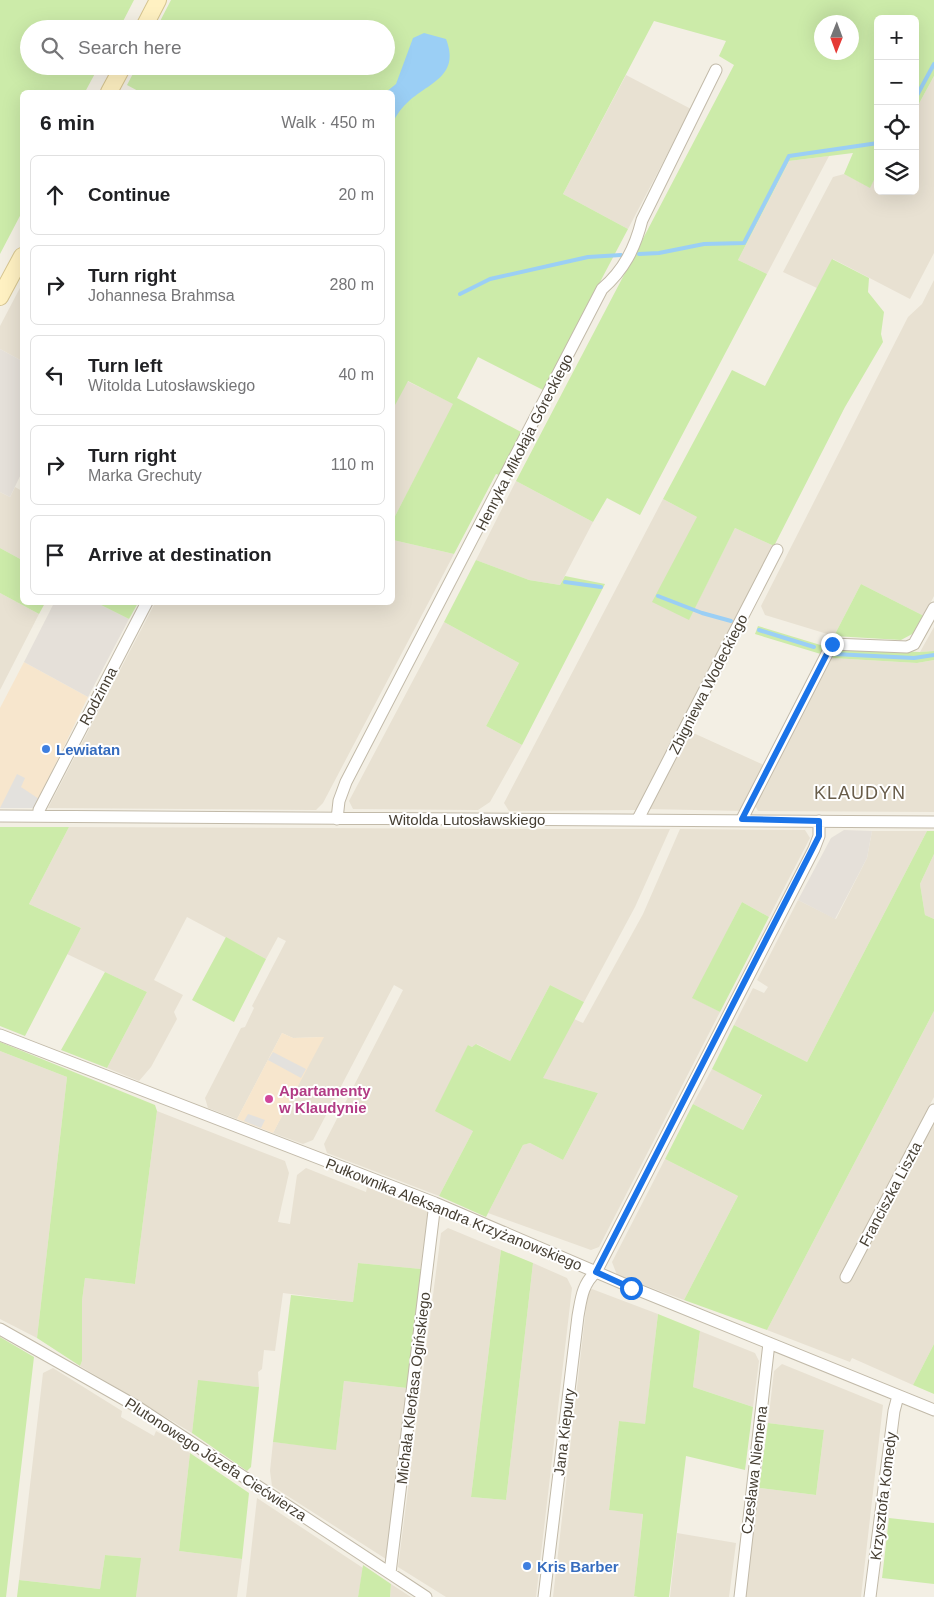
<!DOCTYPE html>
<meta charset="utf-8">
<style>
body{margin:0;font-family:Helvetica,sans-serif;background:#f6f6f6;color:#202124}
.controls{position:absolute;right:15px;top:15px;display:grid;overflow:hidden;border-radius:8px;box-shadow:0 5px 20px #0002}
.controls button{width:45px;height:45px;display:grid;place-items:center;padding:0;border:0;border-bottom:1px solid #e0e0e0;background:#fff;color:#202124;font:25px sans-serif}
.compass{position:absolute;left:814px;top:15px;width:45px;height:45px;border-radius:50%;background:#fff;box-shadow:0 5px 20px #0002;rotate:181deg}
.stop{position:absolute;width:15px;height:15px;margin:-11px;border:4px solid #1a73e8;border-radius:50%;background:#fff}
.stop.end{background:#1a73e8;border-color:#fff;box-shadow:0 1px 5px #0008}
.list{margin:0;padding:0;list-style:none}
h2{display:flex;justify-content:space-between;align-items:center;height:65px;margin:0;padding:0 20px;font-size:21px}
h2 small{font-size:16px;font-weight:400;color:#757577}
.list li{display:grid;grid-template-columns:32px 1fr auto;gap:15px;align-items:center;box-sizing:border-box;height:80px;margin:0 10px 10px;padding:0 10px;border:1px solid #e0e0e0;border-radius:8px}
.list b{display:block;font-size:19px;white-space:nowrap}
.list p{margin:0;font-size:16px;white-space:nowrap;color:#757577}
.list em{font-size:16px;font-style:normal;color:#757577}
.icon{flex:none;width:28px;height:28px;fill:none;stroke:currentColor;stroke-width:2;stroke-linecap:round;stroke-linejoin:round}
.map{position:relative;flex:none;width:934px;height:1597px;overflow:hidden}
.search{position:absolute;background:#fff;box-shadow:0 5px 20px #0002;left:20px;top:20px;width:375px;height:55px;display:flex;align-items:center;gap:12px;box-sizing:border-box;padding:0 18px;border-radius:28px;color:#757577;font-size:19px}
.panel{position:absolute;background:#fff;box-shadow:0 5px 20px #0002;left:20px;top:90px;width:375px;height:515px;border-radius:8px}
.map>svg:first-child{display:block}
</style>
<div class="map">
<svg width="934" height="1597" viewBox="0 0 934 1597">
<rect width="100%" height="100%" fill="#f3efe4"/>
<path fill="#e8e1d2" d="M 626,75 L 691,109 L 628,229 L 563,194 Z
M 934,76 L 934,253 L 910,299 L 833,259 L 817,288 L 783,272 L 833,177 L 844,174 L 870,187 L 878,172 L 878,191 L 915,191 L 915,111 Z
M 829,156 L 767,274 L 738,260 L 789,161 Z
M 934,280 L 934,596 L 924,616 L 861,584 L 834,636 L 765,615 L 761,606 L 908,317 L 922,304 Z
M 22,284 L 22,361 L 0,349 L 0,326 Z
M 407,381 L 454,404 L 393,520 L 393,409 Z
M 516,481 L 593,522 L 560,585 L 529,580 L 476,560 Z
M 15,487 L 22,491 L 22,560 L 0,548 L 0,492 L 10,497 Z
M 663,499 L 697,517 L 689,619 L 735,528 L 774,546 L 637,810 L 509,811 L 504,803 Z
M 393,540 L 454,554 L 323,803 L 316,810 L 48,808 L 155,603 L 392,602 Z
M 0,593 L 39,614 L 0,690 Z
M 444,622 L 519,663 L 486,726 L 522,745 L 490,802 L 478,810 L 353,809 L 349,801 Z
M 934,627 L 934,651 L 920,652 Z
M 832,658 L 917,663 L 934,660 L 934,812 L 758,811 L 754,804 Z
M 689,731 L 766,766 L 743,811 L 647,809 Z
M 69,827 L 533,829 L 670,829 L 635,907 L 584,1002 L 550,985 L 510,1061 L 477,1044 L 472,1047 L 468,1045 L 473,1131 L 439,1196 L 327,1153 L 324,1144 L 403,990 L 394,985 L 313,1140 L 303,1144 L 273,1133 L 323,1037 L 293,1038 L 282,1033 L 237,1119 L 208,1108 L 205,1098 L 241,1028 L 245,1027 L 254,1008 L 252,1006 L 286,941 L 278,937 L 266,959 L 187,917 L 154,980 L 183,995 L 174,1012 L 177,1019 L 151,1067 L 139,1081 L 107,1068 L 147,992 L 67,954 L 81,928 L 29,904 Z
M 680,829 L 805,830 L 810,838 L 769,917 L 742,902 L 693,998 L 720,1012 L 599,1247 L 591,1250 L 488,1213 L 523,1145 L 530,1143 L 563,1160 L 598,1093 L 542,1078 L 574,1019 L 583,1023 L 643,914 Z
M 872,831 L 927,831 L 807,1062 L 734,1025 L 753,988 L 764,993 L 768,987 L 757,980 L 798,900 L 836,919 L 867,858 Z
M 934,854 L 934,919 L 925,915 L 920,884 Z
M 934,1011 L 934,1097 L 840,1278 L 850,1282 L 934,1122 L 934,1344 L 913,1385 L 852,1358 L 850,1362 L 767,1330 Z
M 0,1051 L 67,1077 L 37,1338 L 0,1319 Z
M 712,1069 L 762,1094 L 743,1130 L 693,1104 Z
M 157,1111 L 285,1161 L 289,1173 L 278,1222 L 290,1224 L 297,1175 L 306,1168 L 366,1192 L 367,1187 L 428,1212 L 421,1269 L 358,1263 L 353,1302 L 283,1293 L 275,1351 L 264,1350 L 262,1369 L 258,1372 L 259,1387 L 198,1381 L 192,1433 L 80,1366 L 82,1361 L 82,1301 L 85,1278 L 135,1284 Z
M 665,1159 L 738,1196 L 684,1300 L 617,1275 L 612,1262 Z
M 448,1228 L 501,1250 L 471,1497 L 506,1500 L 533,1263 L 567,1278 L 572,1288 L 536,1597 L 446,1597 L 398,1567 L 441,1233 Z
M 592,1289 L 658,1314 L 645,1425 L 619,1421 L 609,1510 L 643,1513 L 634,1596 L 638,1597 L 553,1597 L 588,1291 Z
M 700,1331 L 755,1353 L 759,1361 L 753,1407 L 693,1387 Z
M 782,1364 L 883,1405 L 861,1597 L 745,1597 L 759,1488 L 816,1495 L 824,1430 L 768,1423 L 774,1371 Z
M 53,1368 L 122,1411 L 121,1417 L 154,1436 L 156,1431 L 183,1446 L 183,1449 L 190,1453 L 179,1551 L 242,1559 L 237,1597 L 136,1597 L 140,1558 L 105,1555 L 100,1589 L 19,1580 L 43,1373 Z
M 344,1381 L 407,1388 L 386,1559 L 272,1486 L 270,1471 L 273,1442 L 336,1449 Z
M 257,1498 L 363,1568 L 358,1597 L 246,1597 Z
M 677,1533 L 736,1543 L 729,1597 L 670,1597 Z
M 391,1584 L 411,1597 L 390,1597 Z"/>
<path fill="#f7e6cd" d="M 24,662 L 88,697 L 34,808 L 0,808 L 0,708 Z
M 282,1033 L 293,1038 L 324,1037 L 273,1133 L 237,1119 Z"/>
<path fill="#e5e0d9" d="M 0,349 L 22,361 L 22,472 L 10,497 L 0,492 Z
M 54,603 L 97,603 L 129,619 L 88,697 L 24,662 Z
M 844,830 L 872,831 L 867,858 L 835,919 L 798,900 L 831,838 Z"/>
<path fill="#cceba9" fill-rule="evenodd" d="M 0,0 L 134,0 L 119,29 L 29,29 L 29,66 L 99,66 L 85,92 L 22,92 L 22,212 L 0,254 Z
M 171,0 L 934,0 L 934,76 L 915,111 L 915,19 L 878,19 L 878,172 L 870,188 L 844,174 L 853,153 L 789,161 L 738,260 L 767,274 L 640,515 L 607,498 L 593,522 L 516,481 L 734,65 L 719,56 L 726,41 L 654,21 L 563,194 L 628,229 L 543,390 L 478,357 L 457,398 L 521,432 L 499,475 L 496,474 L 454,554 L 393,540 L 393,520 L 453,404 L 408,381 L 393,409 L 392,92 L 140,92 L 127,85 L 137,66 L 386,66 L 386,29 L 156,29 ZM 822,22 L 852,22 L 852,52 L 822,52 Z
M 832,259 L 869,278 L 868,292 L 884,312 L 881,334 L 883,342 L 845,407 L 774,546 L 735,528 L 689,620 L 652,602 L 697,517 L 663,499 L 732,370 L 765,386 Z
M 0,548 L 22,560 L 22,602 L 45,603 L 39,614 L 0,593 Z
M 476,560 L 529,580 L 560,585 L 565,576 L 605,584 L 522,745 L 486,726 L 519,663 L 444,622 Z
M 861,584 L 924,616 L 916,632 L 901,640 L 834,636 Z
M 97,603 L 138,603 L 129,619 Z
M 758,626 L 827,647 L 824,655 L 755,634 Z
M 837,649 L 920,652 L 934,651 L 934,660 L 917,663 L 832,658 Z
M 0,827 L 69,827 L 29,904 L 81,928 L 25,1036 L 0,1026 Z
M 927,831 L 934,831 L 934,854 L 920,884 L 925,915 L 934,919 L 934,1011 L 767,1330 L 684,1300 L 738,1196 L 665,1159 L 693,1104 L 743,1130 L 762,1095 L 712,1069 L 734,1025 L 807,1062 Z
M 742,902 L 769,917 L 720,1012 L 692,998 Z
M 226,937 L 266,959 L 234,1022 L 192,1000 Z
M 105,972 L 147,992 L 107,1068 L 61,1050 Z
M 550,985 L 584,1002 L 543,1078 L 598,1093 L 563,1160 L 530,1143 L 523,1145 L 486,1217 L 439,1196 L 473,1131 L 435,1111 L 468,1045 L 472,1047 L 476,1044 L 510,1061 Z
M 0,1042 L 155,1105 L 157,1111 L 135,1284 L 85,1278 L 82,1301 L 82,1361 L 80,1366 L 37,1338 L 67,1077 L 0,1051 Z
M 501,1250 L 533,1263 L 506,1500 L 471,1497 Z
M 358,1263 L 421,1269 L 407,1388 L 344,1381 L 336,1450 L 273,1442 L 291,1295 L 353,1302 Z
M 658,1314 L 700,1331 L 693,1387 L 753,1407 L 745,1470 L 686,1456 L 669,1597 L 638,1597 L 634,1596 L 643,1514 L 609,1510 L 619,1421 L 645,1424 Z
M 0,1337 L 34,1357 L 6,1597 L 0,1597 Z
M 934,1344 L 934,1394 L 913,1385 Z
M 198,1380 L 259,1387 L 251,1467 L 247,1471 L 192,1433 Z
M 768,1423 L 824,1430 L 816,1495 L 759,1488 Z
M 190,1453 L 249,1493 L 242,1559 L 179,1551 Z
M 889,1518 L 934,1523 L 934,1584 L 882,1578 Z
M 105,1555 L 141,1558 L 136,1597 L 17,1597 L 19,1580 L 100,1589 Z
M 363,1565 L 391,1584 L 390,1597 L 358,1597 Z"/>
<path fill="#e3e1dd" d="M 17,774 L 25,778 L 21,787 L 39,799 L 34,808 L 0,808 Z
M 273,1052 L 306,1069 L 301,1078 L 268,1060 Z
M 248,1114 L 265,1120 L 261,1128 L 244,1121 Z"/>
<path fill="#9bcff5" d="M 424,33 L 446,39 C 460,75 431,82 409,101 C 402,107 397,114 393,122 L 392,92 L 386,92 L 396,84 L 413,38 Z"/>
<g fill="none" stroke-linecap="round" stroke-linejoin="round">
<path stroke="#9bcff5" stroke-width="4" d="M 915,99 L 934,64
M 639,254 L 659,253 L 704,244 L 744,243 L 789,156 L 878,143
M 460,294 L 490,279 L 588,257 L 621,255
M 565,582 L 601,587
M 658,596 L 702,613 L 731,621
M 759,630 L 814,647
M 834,654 L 914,658 L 934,655"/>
<defs>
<path id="minor" d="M 0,816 L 934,822
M 39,816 L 39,810 L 147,602
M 337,819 L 339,801 L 346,782 L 602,289 C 624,270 635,248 642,220 L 716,70
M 638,819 L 777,550
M 742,819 L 832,644 L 907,647 L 914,644 L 934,608
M 0,1035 L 435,1203 L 631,1287 L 934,1410
M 846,1277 L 934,1110
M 0,1329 L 136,1406 L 426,1597
M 390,1573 L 435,1203
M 544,1597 L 578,1316 C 581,1300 582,1284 596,1272 L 814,849 L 819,836 L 819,821
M 740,1597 L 769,1343
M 870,1597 L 894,1411 L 898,1396"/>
<path id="secondary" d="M 143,29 L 158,0
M 109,92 L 123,66
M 0,297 L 22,256"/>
</defs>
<use href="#minor" stroke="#c2baa9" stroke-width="13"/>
<use href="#secondary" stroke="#d6c590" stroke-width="18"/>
<use href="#minor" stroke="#fff" stroke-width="11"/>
<use href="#secondary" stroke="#fff1c2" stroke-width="16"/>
</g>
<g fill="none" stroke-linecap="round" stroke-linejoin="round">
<path stroke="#1a73e8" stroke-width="6" d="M 631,1288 L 596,1272 L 819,836 L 819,821 L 742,819 L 832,644"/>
</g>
<g fill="#3f7fe0" stroke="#fff" stroke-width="2">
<circle cx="46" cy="749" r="5"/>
<circle cx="527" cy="1566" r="5"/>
</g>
<circle fill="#d1479c" stroke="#fff" stroke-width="2" cx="269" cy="1099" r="5"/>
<g text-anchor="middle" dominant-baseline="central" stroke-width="4" stroke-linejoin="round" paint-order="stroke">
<g font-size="15" fill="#463f33" stroke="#fff">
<text transform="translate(524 442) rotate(-63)">Henryka Mikołaja Góreckiego</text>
<text transform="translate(708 684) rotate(-63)">Zbigniewa Wodeckiego</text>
<text transform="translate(98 696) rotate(-62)">Rodzinna</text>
<text x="467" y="819">Witolda Lutosławskiego</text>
<text transform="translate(890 1194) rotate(-62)">Franciszka Liszta</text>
<text transform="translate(454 1214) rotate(22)">Pułkownika Aleksandra Krzyżanowskiego</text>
<text transform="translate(413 1388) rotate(-83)">Michała Kleofasa Ogińskiego</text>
<text transform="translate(564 1432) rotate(-83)">Jana Kiepury</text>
<text transform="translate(216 1459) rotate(33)">Plutonowego Józefa Ciećwierza</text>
<text transform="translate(754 1470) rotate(-83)">Czesława Niemena</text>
<text transform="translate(883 1496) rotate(-83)">Krzysztofa Komedy</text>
</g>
<g font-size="15" font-weight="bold" fill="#366cbe" stroke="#fff" text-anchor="start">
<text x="56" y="749">Lewiatan</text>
<text x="537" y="1566">Kris Barber</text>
</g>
<g font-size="15" font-weight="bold" fill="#b23c85" stroke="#fff" text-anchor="start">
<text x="279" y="1090">Apartamenty<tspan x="279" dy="17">w Klaudynie</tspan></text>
</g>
<g font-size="18" letter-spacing="1" fill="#695d4a" stroke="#fff">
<text x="860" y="793">KLAUDYN</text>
</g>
</g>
</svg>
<div class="controls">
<button>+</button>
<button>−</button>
<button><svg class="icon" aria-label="locate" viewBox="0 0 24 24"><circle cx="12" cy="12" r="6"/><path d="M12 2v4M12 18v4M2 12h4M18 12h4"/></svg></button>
<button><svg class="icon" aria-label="layers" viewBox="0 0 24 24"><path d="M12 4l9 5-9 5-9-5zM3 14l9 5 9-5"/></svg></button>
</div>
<svg class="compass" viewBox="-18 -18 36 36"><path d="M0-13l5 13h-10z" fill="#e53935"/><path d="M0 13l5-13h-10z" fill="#757577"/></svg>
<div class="stop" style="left:631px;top:1288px"></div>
<div class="stop end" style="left:832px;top:644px"></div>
<div class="search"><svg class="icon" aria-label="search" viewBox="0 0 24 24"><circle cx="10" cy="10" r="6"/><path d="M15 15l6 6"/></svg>Search here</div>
<section class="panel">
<h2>6 min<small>Walk · 450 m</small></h2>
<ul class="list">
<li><svg class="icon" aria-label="ahead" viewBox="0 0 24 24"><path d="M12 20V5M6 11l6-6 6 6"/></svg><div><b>Continue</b></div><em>20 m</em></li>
<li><svg class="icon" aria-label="right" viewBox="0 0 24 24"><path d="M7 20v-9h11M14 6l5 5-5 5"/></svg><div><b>Turn right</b><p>Johannesa Brahmsa</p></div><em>280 m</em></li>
<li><svg class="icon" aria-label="left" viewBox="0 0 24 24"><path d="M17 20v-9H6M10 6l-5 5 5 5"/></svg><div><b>Turn left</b><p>Witolda Lutosławskiego</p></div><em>40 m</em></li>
<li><svg class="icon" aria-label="right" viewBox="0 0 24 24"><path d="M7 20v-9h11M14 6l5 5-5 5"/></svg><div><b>Turn right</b><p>Marka Grechuty</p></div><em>110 m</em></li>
<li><svg class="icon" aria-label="arrive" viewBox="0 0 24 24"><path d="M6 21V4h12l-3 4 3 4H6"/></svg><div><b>Arrive at destination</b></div></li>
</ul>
</section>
</div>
